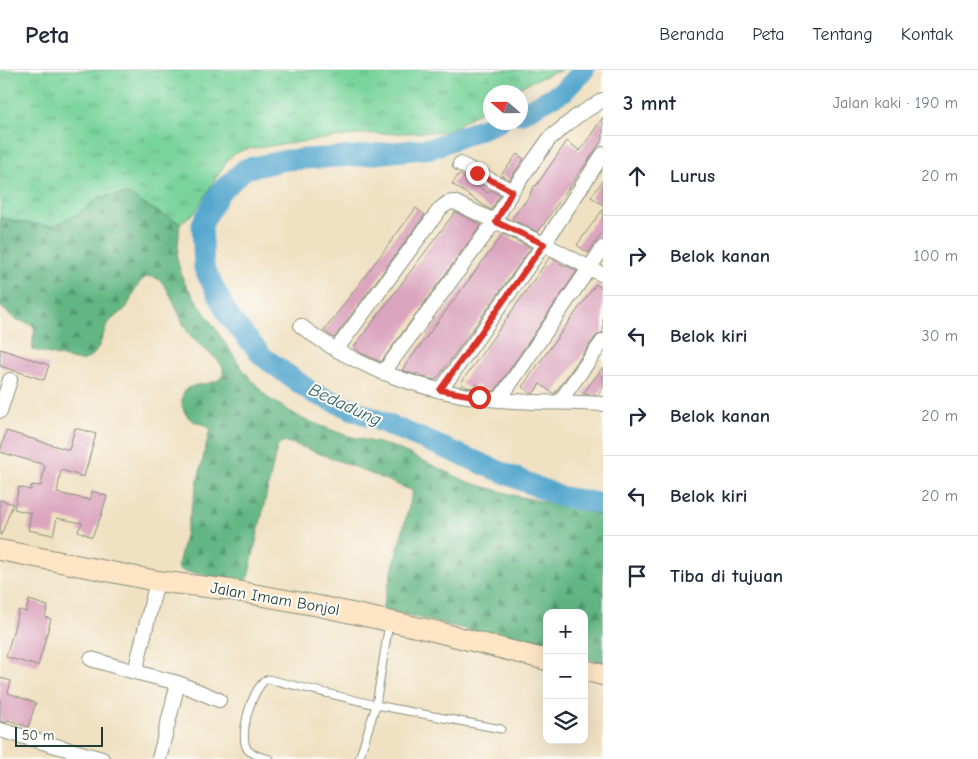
<!DOCTYPE html>
<html lang="id">
<meta charset="utf-8">
<style>
body{margin:0;font-family:"Comic Neue",sans-serif;background:#f2f2f3;color:#1f2937}
.controls{position:absolute;right:15px;bottom:15px;display:grid;overflow:hidden;border-radius:10px;box-shadow:0 5px 20px #0002}
.controls button{width:45px;height:45px;display:grid;place-items:center;padding:0;border:0;border-bottom:1px solid #e0e1e3;background:#fff;color:#1f2937;font:25px sans-serif}
.compass{position:absolute;left:483px;top:15px;width:45px;height:45px;border-radius:50%;background:#fff;box-shadow:0 5px 20px #0002;rotate:290deg}
.scale{position:absolute;left:15px;bottom:12px;width:88px;box-sizing:border-box;padding-left:5px;border:2px solid #1f3d34;border-top:0;font-size:14px;line-height:18px;white-space:nowrap;color:#1f3d34;-webkit-text-stroke:4px #fdfcf7;paint-order:stroke}
.stop{position:absolute;width:15px;height:15px;margin:-11px;border:4px solid #d93025;border-radius:50%;background:#fff}
.stop.end{background:#d93025;border-color:#fff;box-shadow:0 1px 5px #0008}
.list{margin:0;padding:0;list-style:none}
h2{display:flex;justify-content:space-between;align-items:center;height:65px;margin:0;padding:0 20px;font-size:21px}
h2 small{font-size:16px;font-weight:400;color:#747a83}
.list li{display:grid;grid-template-columns:32px 1fr auto;gap:15px;align-items:center;box-sizing:border-box;height:80px;padding:0 20px;border-top:1px solid #e0e1e3}
.list b{display:block;font-size:19px;white-space:nowrap}
.list em{font-size:16px;font-style:normal;color:#747a83}
.icon{flex:none;width:28px;height:28px;fill:none;stroke:currentColor;stroke-width:2;stroke-linecap:round;stroke-linejoin:round}
.map{position:relative;flex:none;width:603px;height:689px;overflow:hidden}
header{display:flex;align-items:center;gap:30px;box-sizing:border-box;height:70px;padding:0 25px;background:#fff;border-bottom:1px solid #e0e1e3}
header strong{font-size:24px}
nav{display:flex;gap:28px;margin-inline-start:auto;font-size:18px}
main{display:flex}
aside{flex:1;background:#fff}
.map>svg:first-child{display:block}
</style>
<header>
<strong>Peta</strong>
<nav><a>Beranda</a><a>Peta</a><a>Tentang</a><a>Kontak</a></nav>
</header>
<main>
<div class="map">
<svg width="603" height="689" viewBox="0 0 603 689">
<defs>
<pattern id="grass-tufts" width="24" height="20" patternUnits="userSpaceOnUse" patternTransform="scale(1.25)"><rect width="24" height="20" fill="#79d49b"/><path d="M3 7l-1-3M5 7V3M7 7l1-3M15 17l-1-3M17 17v-4M19 17l1-3" fill="none" stroke="#63ad7f"/></pattern>
<pattern id="forest-firs" width="22" height="20" patternUnits="userSpaceOnUse" patternTransform="scale(1.25)"><rect width="22" height="20" fill="#62b683"/><path d="M5 1l3.5 6h-7zM16 11l3.5 6h-7z" fill="#50956c"/></pattern>
</defs>
<rect width="100%" height="100%" fill="#fdfcf7"/>
<filter id="ink" filterUnits="userSpaceOnUse"><feTurbulence type="fractalNoise" baseFrequency=".02" numOctaves="2"/><feDisplacementMap in="SourceGraphic" scale="10" xChannelSelector="R" yChannelSelector="G"/><feConvolveMatrix kernelMatrix="1 2 1 2 8 2 1 2 1" color-interpolation-filters="sRGB"/></filter>
<filter id="wash" filterUnits="userSpaceOnUse"><feTurbulence type="fractalNoise" baseFrequency=".0096" numOctaves="4" result="noise"/><feDisplacementMap in="SourceGraphic" scale="20" xChannelSelector="R" yChannelSelector="G"/><feGaussianBlur stdDeviation="1.12" result="paint"/><feColorMatrix in="noise" values="0 0 0 0 0 0 0 0 0 0 0 0 0 0 0 0 0 1.4 0 .05"/><feComposite in="paint" operator="in"/></filter>
<g filter="url(#wash)">
<rect width="100%" height="100%" fill="#f0e1c3"/>
<path fill="url(#grass-tufts)" stroke="#4c8868" d="M 0,0 L 562,0 L 532,11 L 511,22 L 490,22 L 490,35 L 450,60 L 439,62 L 362,64 L 246,79 L 236,83 L 228,89 L 195,142 L 180,153 L 145,135 L 128,124 L 100,127 L 76,145 L 53,156 L 18,152 L 0,147 Z"/>
<path fill="url(#forest-firs)" stroke="#407a5c" d="M 128,124 L 145,135 L 180,153 L 177,189 L 184,212 L 244,301 L 268,328 L 303,349 L 345,365 L 394,377 L 468,412 L 517,426 L 603,445 L 603,593 L 584,588 L 584,543 L 547,543 L 547,579 L 382,539 L 413,421 L 342,392 L 291,373 L 283,372 L 277,377 L 248,508 L 245,511 L 239,512 L 179,500 L 178,495 L 210,359 C 204,351 193,356 185,343 C 183,340 182,335 182,332 C 181,310 207,317 218,310 C 221,308 222,306 223,304 L 223,297 C 213,283 197,276 188,262 C 179,249 170,216 158,209 C 140,199 134,224 128,235 C 124,242 117,245 111,250 C 100,263 102,288 80,291 L 33,280 L 33,269 L 35,260 L 33,255 L 15,249 L 0,236 L 0,147 L 18,152 L 53,156 L 76,145 L 100,127 Z"/>
<g fill="none" stroke-linecap="round" stroke-linejoin="round">
<path stroke="#52a6ce" stroke-width="21" d="M 520,44 L 564,21 L 584,0
M 499,52 L 432,78 L 357,86 L 286,90 L 245,99 L 220,122 L 202,154 L 204,198 L 229,247 L 263,287 L 313,323 L 559,426 L 603,434"/>
</g>
<g id="blocks">
<path fill="#dba5be" d="M 603,47 L 603,69 L 538,162 L 513,150 L 512,149 L 531,124 L 530,123 L 535,115 L 536,116 L 567,71 L 580,81 Z
M 517,84 L 524,89 L 509,110 L 501,105 Z
M 459,104 L 488,123 L 490,120 L 500,125 L 491,140 L 452,114 Z
M 603,110 L 603,135 L 591,127 Z
M 416,138 L 425,145 L 334,268 L 324,261 Z
M 603,139 L 603,161 L 588,183 L 577,175 Z
M 455,142 L 481,155 L 381,292 L 361,283 L 354,277 Z
M 503,164 L 531,178 L 439,306 L 435,310 L 422,307 L 417,303 L 416,305 L 402,300 Z
M 550,187 L 566,197 L 567,196 L 577,201 L 495,321 L 483,319 L 476,314 L 473,318 L 466,317 L 461,313 Z
M 596,214 L 603,219 L 603,262 L 596,266 L 554,324 L 540,314 L 534,323 L 530,323 L 522,317 Z
M 0,279 L 49,295 L 44,310 L 0,296 Z
M 603,297 L 603,318 L 598,325 L 583,324 Z
M 75,358 L 96,364 L 84,407 L 61,400 L 57,423 L 90,430 L 92,421 L 107,426 L 101,446 L 92,467 L 78,461 L 82,453 L 57,448 L 53,465 L 28,460 L 31,443 L 14,439 L 19,417 L 31,420 L 32,415 L 41,416 L 45,395 L 0,382 L 6,361 L 69,380 Z
M 0,430 L 13,434 L 1,465 L 0,465 Z
M 29,530 L 48,536 L 45,547 L 51,549 L 38,596 L 6,587 L 19,540 L 26,542 Z
M 0,608 L 11,611 L 8,623 L 36,633 L 28,657 L 8,650 L 6,653 L 0,651 Z"/>
</g>
</g>
<g filter="url(#ink)">
<use href="#blocks" fill-opacity="0" stroke="#888f7c" stroke-width="1"/>
<g fill="none" stroke-linecap="round" stroke-linejoin="round">
<defs>
<path id="lane" d="M 270,689 C 263,687 254,686 248,680 C 237,667 253,614 268,609 L 376,635 L 501,659
M 359,689 L 376,635 L 389,553"/>
<path id="street" d="M 603,84 L 544,174 L 603,205
M 460,94 L 512,121
M 301,256 C 357,299 429,324 500,330 C 534,333 569,332 603,334
M 336,280 L 440,139 C 445,135 447,132 454,132 L 544,174 L 440,321
M 383,303 L 495,151 L 512,121 L 550,68 L 577,46 L 603,30
M 499,330 L 603,178
M 560,331 L 603,271
M 0,341 L 10,310
M 157,511 L 135,602 L 178,613 L 159,689
M 91,589 L 135,602
M 178,613 L 219,630
M 0,660 L 102,689"/>
<path id="secondary" d="M 0,480 L 157,511 L 231,520 L 319,536 L 430,560 L 547,590
M 584,600 L 603,605"/>
</defs>
<use href="#lane" stroke="#888f7c" stroke-width="9"/>
<use href="#street" stroke="#888f7c" stroke-width="16"/>
<use href="#secondary" stroke="#888f7c" stroke-width="22"/>
<use href="#lane" stroke="#fff" stroke-width="7"/>
<use href="#street" stroke="#fff" stroke-width="14"/>
<use href="#secondary" stroke="#fde5c5" stroke-width="20"/>
</g>
</g>
<g fill="none" stroke-linecap="round" stroke-linejoin="round" filter="url(#ink)">
<path stroke="#d93025" stroke-width="6" d="M 477,103 L 512,121 L 496,152 L 544,174 L 440,320 L 479,327"/>
</g>
<g text-anchor="middle" dominant-baseline="central" stroke-width="4" stroke-linejoin="round" paint-order="stroke">
<g font-size="16" fill="#1f3d34" stroke="#fdfcf7">
<text transform="translate(275 529) rotate(10)">Jalan Imam Bonjol</text>
</g>
<g font-size="18" font-style="italic" fill="#31626a" stroke="#fdfcf7">
<text transform="translate(345 335) rotate(25)">Bedadung</text>
</g>
</g>
</svg>
<div class="controls">
<button>+</button>
<button>−</button>
<button><svg class="icon" aria-label="layers" viewBox="0 0 24 24"><path d="M12 4l9 5-9 5-9-5zM3 14l9 5 9-5"/></svg></button>
</div>
<svg class="compass" viewBox="-18 -18 36 36"><path d="M0-13l5 13h-10z" fill="#e53935"/><path d="M0 13l5-13h-10z" fill="#747a83"/></svg>
<div class="scale">50 m</div>
<div class="stop" style="left:479px;top:327px"></div>
<div class="stop end" style="left:477px;top:103px"></div>
</div>
<aside>
<h2>3 mnt<small>Jalan kaki · 190 m</small></h2>
<ul class="list">
<li><svg class="icon" aria-label="ahead" viewBox="0 0 24 24"><path d="M12 20V5M6 11l6-6 6 6"/></svg><div><b>Lurus</b></div><em>20 m</em></li>
<li><svg class="icon" aria-label="right" viewBox="0 0 24 24"><path d="M7 20v-9h11M14 6l5 5-5 5"/></svg><div><b>Belok kanan</b></div><em>100 m</em></li>
<li><svg class="icon" aria-label="left" viewBox="0 0 24 24"><path d="M17 20v-9H6M10 6l-5 5 5 5"/></svg><div><b>Belok kiri</b></div><em>30 m</em></li>
<li><svg class="icon" aria-label="right" viewBox="0 0 24 24"><path d="M7 20v-9h11M14 6l5 5-5 5"/></svg><div><b>Belok kanan</b></div><em>20 m</em></li>
<li><svg class="icon" aria-label="left" viewBox="0 0 24 24"><path d="M17 20v-9H6M10 6l-5 5 5 5"/></svg><div><b>Belok kiri</b></div><em>20 m</em></li>
<li><svg class="icon" aria-label="arrive" viewBox="0 0 24 24"><path d="M6 21V4h12l-3 4 3 4H6"/></svg><div><b>Tiba di tujuan</b></div></li>
</ul>
</aside>
</main>
